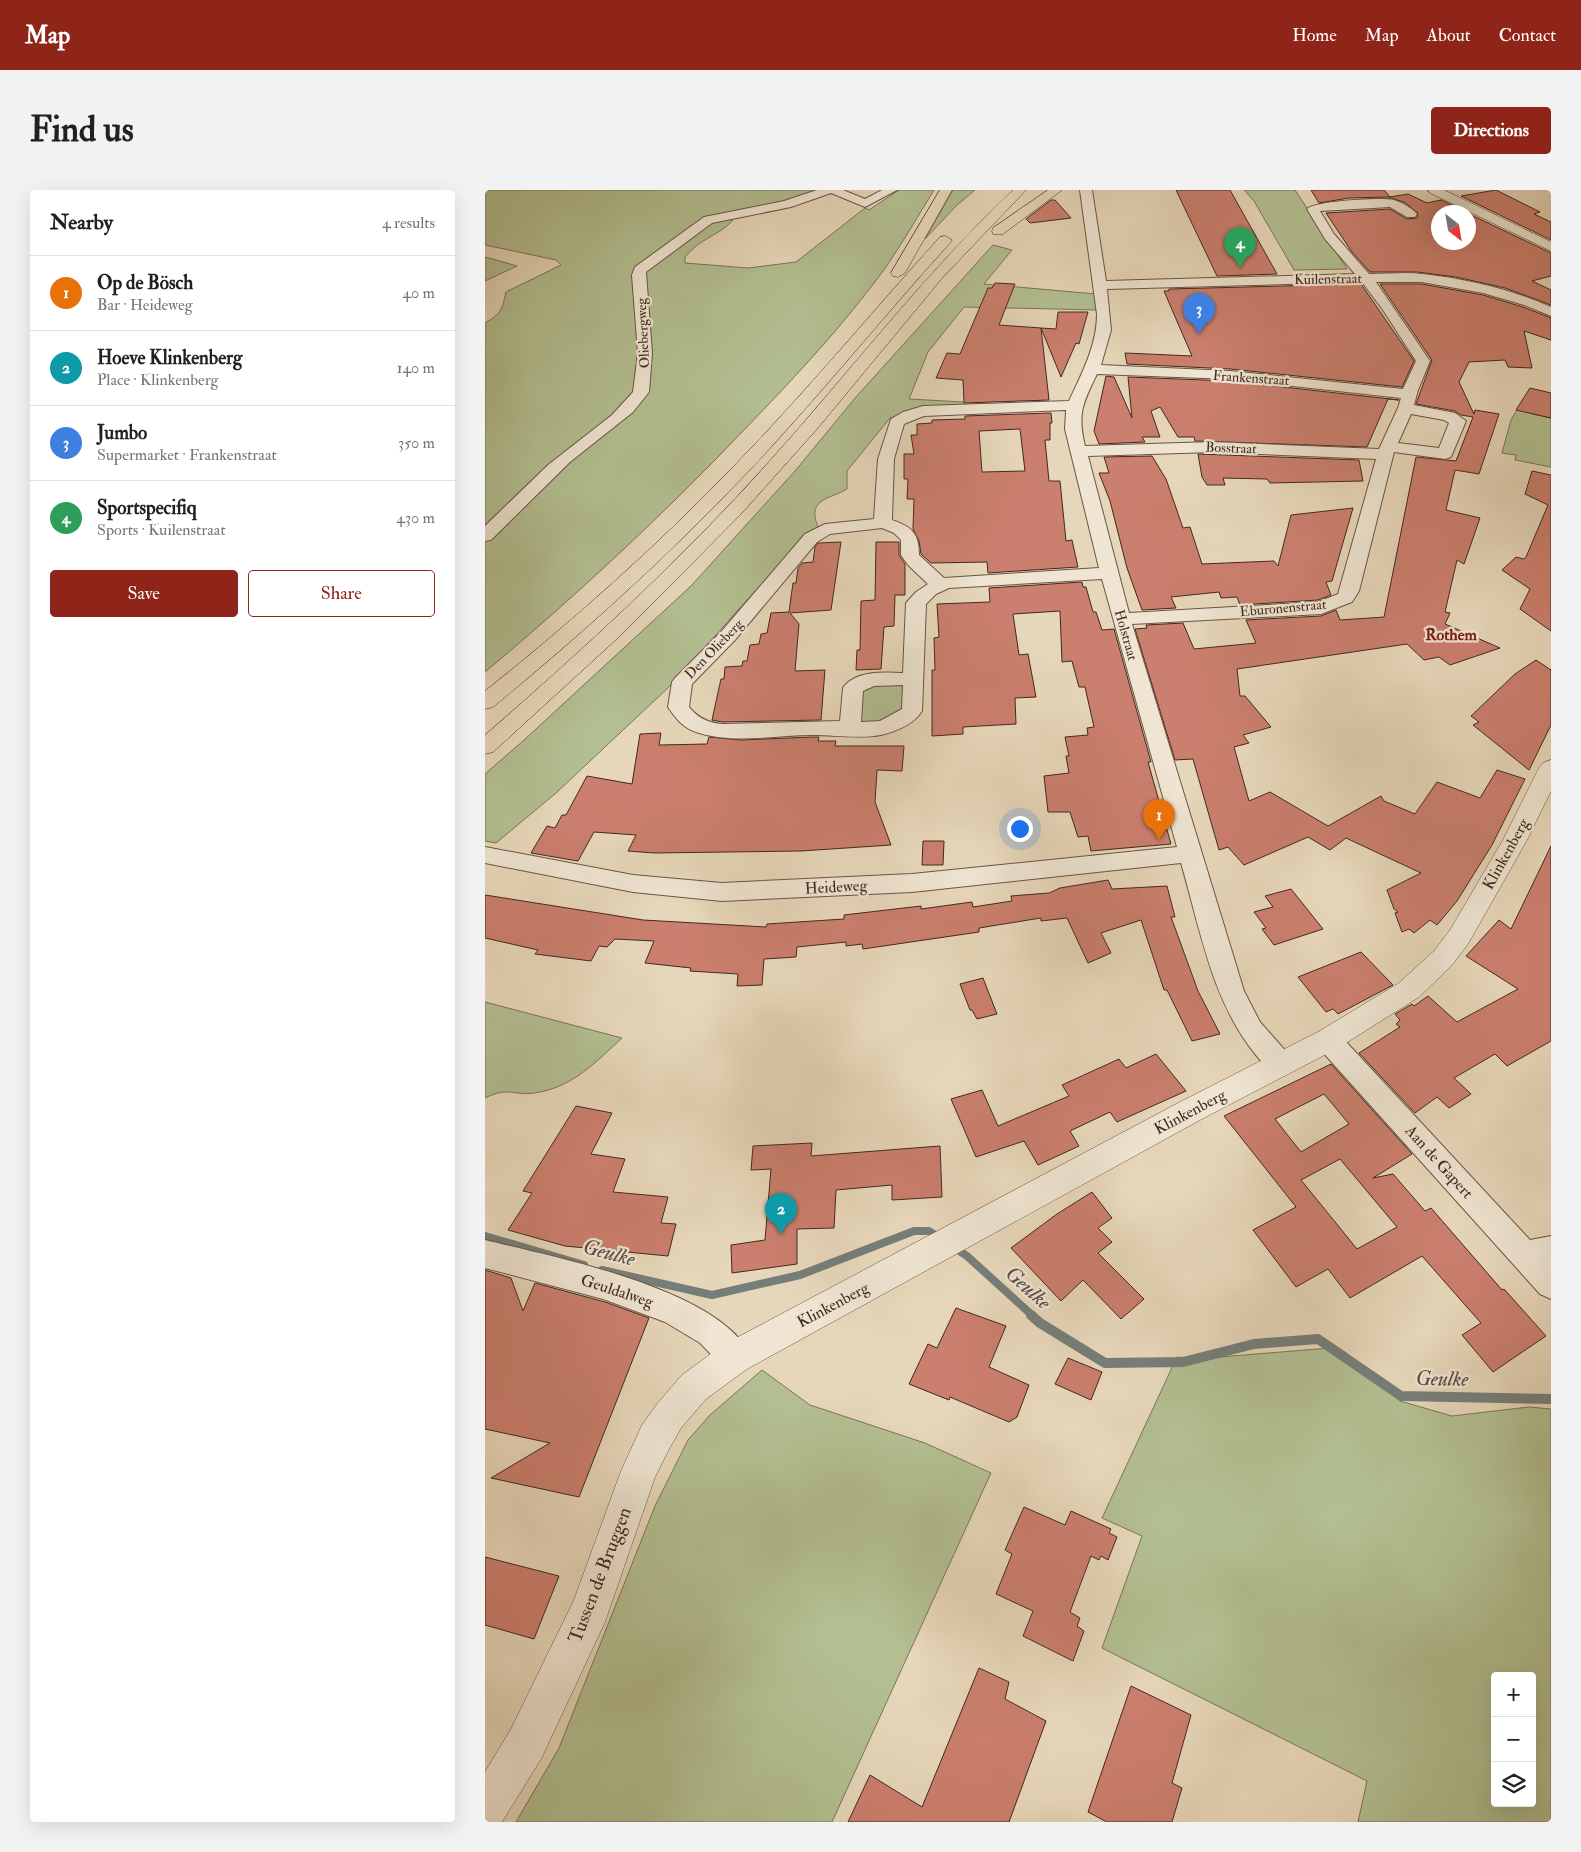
<!DOCTYPE html>
<meta charset="utf-8">
<style>
body{margin:0;font-family:"IM FELL Double Pica",serif;background:#f2f2f2;color:#202124}
.controls{position:absolute;right:15px;bottom:15px;display:grid;overflow:hidden;border-radius:5px;box-shadow:0 5px 20px #0002}
.controls button{width:45px;height:45px;display:grid;place-items:center;padding:0;border:0;border-bottom:1px solid #e0e0e0;background:#fff;color:#202124;font:25px sans-serif}
.compass{position:absolute;left:946px;top:15px;width:45px;height:45px;border-radius:50%;background:#fff;box-shadow:0 5px 20px #0002;rotate:149deg}
.you{position:absolute;left:534px;top:638px;width:18px;height:18px;margin:-12px;border:4px solid #fff;border-radius:50%;background:#1a73e8;box-shadow:0 0 0 8px #1a73e833}
.badge{display:grid;place-items:center;width:32px;height:32px;border-radius:50%;background:#8f2418;color:#fff;font-size:16px;font-weight:700}
.pin{position:absolute;translate:-50% -41px;filter:drop-shadow(0 1px 2px #0008)}
.pin::after{content:'';position:absolute;top:26px;width:18px;height:15px;background:inherit;clip-path:polygon(0 0,100% 0,50% 100%)}
.list{margin:0;padding:0;list-style:none}
h2{display:flex;justify-content:space-between;align-items:center;height:65px;margin:0;padding:0 20px;font-size:21px}
h2 small{font-size:16px;font-weight:400;color:#757577}
.list li{display:grid;grid-template-columns:32px 1fr auto;gap:15px;align-items:center;box-sizing:border-box;height:75px;padding:0 20px;border-top:1px solid #e0e0e0}
.list b{display:block;font-size:19px;white-space:nowrap}
.list p{margin:0;font-size:16px;white-space:nowrap;color:#757577}
.list em{font-size:16px;font-style:normal;color:#757577}
.actions{display:flex;gap:10px;padding:15px 20px}
.actions a{flex:1;padding:11px 0;border:1px solid #8f2418;border-radius:5px;text-align:center;font-size:18px;color:#8f2418}
.actions .main{background:#8f2418;color:#fff}
.icon{flex:none;width:28px;height:28px;fill:none;stroke:currentColor;stroke-width:2;stroke-linecap:round;stroke-linejoin:round}
.map{position:relative;flex:none;width:1066px;height:1632px;overflow:hidden;border-radius:5px}
header{display:flex;align-items:center;gap:30px;box-sizing:border-box;height:70px;padding:0 25px;background:#8f2418;color:#fff}
header strong{font-size:24px}
nav{display:flex;gap:28px;margin-inline-start:auto;font-size:18px}
.intro{display:flex;align-items:center;justify-content:space-between;box-sizing:border-box;height:120px;padding:0 30px}
h1{margin:0;font-size:35px}
.button{padding:12px 22px;border-radius:5px;background:#8f2418;color:#fff;font-size:18px;font-weight:700}
main{display:flex;gap:30px;padding:0 30px}
aside{flex:1;background:#fff;border-radius:5px;box-shadow:0 5px 20px #0002}
.map>svg:first-child{display:block}
</style>
<header>
<strong>Map</strong>
<nav><a>Home</a><a>Map</a><a>About</a><a>Contact</a></nav>
</header>
<div class="intro"><h1>Find us</h1><a class="button">Directions</a></div>
<main>
<aside>
<h2>Nearby<small>4 results</small></h2>
<ul class="list">
<li><span class="badge" style="background:#e8710a">1</span><div><b>Op de Bösch</b><p>Bar · Heideweg</p></div><em>40 m</em></li>
<li><span class="badge" style="background:#0f9aa8">2</span><div><b>Hoeve Klinkenberg</b><p>Place · Klinkenberg</p></div><em>140 m</em></li>
<li><span class="badge" style="background:#3f7fe0">3</span><div><b>Jumbo</b><p>Supermarket · Frankenstraat</p></div><em>350 m</em></li>
<li><span class="badge" style="background:#2e9e5b">4</span><div><b>Sportspecifiq</b><p>Sports · Kuilenstraat</p></div><em>430 m</em></li>
</ul>
<div class="actions"><a class="main">Save</a><a>Share</a></div>
</aside>
<div class="map">
<svg width="1066" height="1632" viewBox="0 0 1066 1632">
<rect width="100%" height="100%" fill="#e7d7ba"/>
<filter id="stains"><feTurbulence type="fractalNoise" baseFrequency=".004" numOctaves="4"/><feColorMatrix values="0 0 0 0 .2 0 0 0 0 .09 0 0 0 0 .02 0 0 0 .5 -.17"/></filter>
<radialGradient id="worn" r=".72"><stop offset=".6" stop-color="#630" stop-opacity="0"/><stop offset="1" stop-color="#630" stop-opacity=".3"/></radialGradient>
<path fill="#b3bf91" stroke="#7a7458" fill-rule="evenodd" d="M 0,0 L 338,0 L 307,13 L 248,22 L 248,30 C 234,46 215,48 200,67 L 200,73 L 263,78 L 311,72 L 380,18 L 384,20 L 414,0 L 449,0 C 433,26 418,52 401,77 C 359,135 309,188 259,240 C 178,325 91,406 0,482 L 0,133 C 16,124 17,120 21,102 L 76,75 L 71,70 L 0,55 Z
M 468,0 L 490,0 L 472,15 L 440,49 Z
M 759,0 L 810,0 L 862,79 L 809,80 L 769,11 Z
M 508,55 L 527,60 L 499,94 L 611,104 L 613,120 L 479,117 L 443,162 L 424,209 L 516,214 L 431,219 L 405,228 L 362,281 L 362,299 C 346,309 321,308 333,337 L 324,342 L 307,360 L 185,496 L 71,603 L 11,653 L 0,651 L 0,584 L 38,551 L 206,396 L 310,281 L 371,207 Z
M 0,67 L 32,76 L 0,91 Z
M 1036,213 L 1047,224 L 1066,228 L 1066,277 L 1030,270 L 1031,265 L 1017,263 L 1026,230 Z
M 380,495 L 416,495 L 419,497 L 420,519 L 412,528 L 381,533 L 375,531 L 375,500 Z
M 0,812 L 137,848 C 111,872 87,898 49,903 C 28,906 24,896 0,908 Z
M 845,1158 L 860,1162 L 915,1211 L 967,1226 L 1044,1217 L 1066,1219 L 1066,1632 L 873,1632 L 882,1591 L 617,1458 L 657,1346 L 617,1328 L 692,1167 L 710,1169 ZM 1010,1486 L 1047,1486 L 1047,1613 L 1010,1613 Z
M 277,1180 L 325,1215 L 440,1253 L 506,1283 L 347,1632 L 31,1632 L 74,1558 L 170,1316 L 203,1250 L 225,1225 Z"/>
<g fill="none" stroke-linecap="round" stroke-linejoin="round">
<path stroke="#767e7a" stroke-width="8" d="M 0,1046 L 99,1075
M 467,1056 L 482,1066 L 548,1126
M 117,1080 L 227,1105 L 315,1085 L 429,1041 L 444,1041 L 455,1048"/>
<path stroke="#767e7a" stroke-width="10" d="M 546,1125 L 555,1133 L 620,1173 L 698,1172 L 769,1154 L 833,1149 L 916,1206 L 1066,1209"/>
</g>
<path fill="#cb7f6e" stroke="#42281e" fill-rule="evenodd" d="M 691,0 L 745,0 L 792,84 L 732,86 Z
M 826,0 L 899,0 L 905,7 L 923,4 L 942,13 L 956,10 L 981,22 L 954,22 L 954,52 L 984,52 L 984,24 L 1066,63 L 1066,86 L 1047,91 L 1066,100 L 1066,115 L 1020,98 L 971,87 L 932,82 L 885,82 L 867,62 L 841,23 L 905,19 L 922,29 L 932,28 L 933,23 L 919,12 L 903,7 L 864,8 L 834,13 Z
M 1011,0 L 1055,22 L 1049,24 L 1066,32 L 1066,50 L 976,6 Z
M 566,10 L 570,10 L 586,28 L 545,33 L 541,29 Z
M 510,93 L 530,94 L 514,135 L 556,138 L 564,210 L 479,213 L 478,190 L 451,188 L 462,163 L 475,164 L 503,98 L 507,98 Z
M 876,94 L 929,171 L 917,197 L 745,179 L 642,174 L 640,163 L 707,166 L 679,101 L 684,101 L 684,99 Z
M 895,94 L 937,94 L 998,105 L 1038,117 L 1066,128 L 1066,150 L 1039,141 L 1047,178 L 1023,177 L 1020,170 L 984,172 L 974,192 L 989,224 L 990,220 L 1014,224 L 994,284 L 970,280 L 961,320 L 995,328 L 979,374 L 972,370 L 960,422 L 965,423 L 960,434 L 1015,458 L 965,475 L 954,467 L 939,470 L 922,454 L 752,479 L 755,506 L 760,506 L 786,537 L 758,545 L 764,553 L 749,557 L 764,611 L 785,602 L 843,636 L 896,606 L 899,611 L 930,624 L 952,592 L 995,608 L 1012,580 L 1040,589 L 1007,655 L 972,711 L 952,735 L 945,730 L 929,743 L 924,739 L 917,742 L 910,723 L 913,722 L 909,719 L 902,700 L 936,683 L 861,648 L 845,660 L 823,647 L 759,675 L 743,657 L 734,660 L 708,569 L 690,570 L 650,439 L 662,438 L 661,435 L 698,433 L 709,459 L 771,453 L 761,430 L 836,426 L 851,420 L 855,430 L 899,427 L 931,267 L 971,271 L 988,227 L 976,225 L 970,221 L 931,214 L 947,170 Z
M 573,122 L 603,122 L 594,154 L 591,153 L 576,187 L 556,138 L 571,139 Z
M 621,186 L 629,187 L 647,228 L 643,187 L 745,191 L 914,210 L 903,209 L 882,257 L 710,251 L 709,247 L 693,247 L 675,217 L 666,221 L 675,247 L 657,247 L 660,252 L 614,254 L 609,241 Z
M 1045,198 L 1066,203 L 1066,228 L 1031,220 Z
M 566,223 L 567,233 L 565,233 L 565,250 L 560,250 L 564,291 L 575,291 L 581,351 L 587,350 L 593,377 L 503,383 L 502,372 L 446,373 L 436,364 L 434,351 L 428,339 L 429,309 L 422,309 L 423,289 L 419,289 L 419,264 L 429,264 L 426,245 L 432,245 L 432,234 L 447,233 L 447,230 L 480,229 L 480,226 ZM 535,239 L 540,281 L 497,282 L 494,241 Z
M 713,264 L 874,270 L 878,291 L 785,293 L 782,289 L 738,288 L 740,295 L 722,295 L 717,287 Z
M 667,266 L 681,289 L 698,338 L 705,337 L 717,374 L 789,371 L 793,376 L 806,325 L 868,318 L 847,391 L 841,392 L 846,405 L 833,410 L 755,415 L 752,407 L 736,408 L 734,402 L 686,407 L 691,418 L 657,420 L 642,378 L 625,311 L 614,283 L 624,283 L 619,267 Z
M 1047,281 L 1066,285 L 1066,441 L 1035,419 L 1045,399 L 1017,380 L 1031,367 L 1039,369 L 1041,367 L 1063,315 L 1040,304 Z
M 356,352 L 346,420 L 305,423 L 314,434 L 310,481 L 340,480 L 336,530 L 238,532 L 227,530 L 236,489 L 239,489 L 240,477 L 257,476 L 258,471 L 262,471 L 265,455 L 274,454 L 276,444 L 282,443 L 286,423 L 304,422 L 308,393 L 311,393 L 313,378 L 317,373 L 328,372 L 330,357 L 333,353 Z
M 391,352 L 414,352 L 414,365 L 420,374 L 420,405 L 410,405 L 409,436 L 399,437 L 396,479 L 371,480 L 372,460 L 375,460 L 376,411 L 390,410 Z
M 597,392 L 598,397 L 601,397 L 608,422 L 611,422 L 617,440 L 629,439 L 666,572 L 663,572 L 686,654 L 606,661 L 603,646 L 593,647 L 585,622 L 563,622 L 559,586 L 584,583 L 581,566 L 584,566 L 580,547 L 603,545 L 602,538 L 609,537 L 600,497 L 594,497 L 587,471 L 577,472 L 575,421 L 528,424 L 534,465 L 543,464 L 551,507 L 530,508 L 531,534 L 478,537 L 478,544 L 447,546 L 447,480 L 450,480 L 449,448 L 454,447 L 452,414 L 505,412 L 504,398 Z
M 1051,470 L 1066,480 L 1066,535 L 1044,580 L 988,535 L 994,532 L 986,526 L 1030,484 Z
M 176,543 L 174,555 L 222,554 L 224,547 L 256,550 L 327,547 L 334,547 L 333,551 L 351,551 L 350,556 L 419,556 L 417,581 L 392,580 L 390,612 L 406,655 L 316,661 L 169,663 L 143,661 L 151,645 L 109,642 L 93,671 L 46,663 L 62,636 L 70,638 L 77,625 L 81,625 L 102,586 L 147,594 L 155,544 Z
M 438,651 L 459,651 L 458,675 L 437,675 Z
M 1066,656 L 1066,851 L 1022,876 L 1010,864 L 969,888 L 986,904 L 964,918 L 952,907 L 930,923 L 874,863 L 915,837 L 911,834 L 915,830 L 910,824 L 927,814 L 929,816 L 943,806 L 972,832 L 1033,799 L 981,766 L 1014,730 L 1026,739 Z
M 623,690 L 627,699 L 682,696 L 690,727 L 686,727 L 713,801 L 735,844 L 707,851 L 682,800 L 679,800 L 656,730 L 616,743 L 626,763 L 603,773 L 582,728 L 556,731 L 556,728 L 494,738 L 494,742 L 378,759 L 377,754 L 361,756 L 361,752 L 312,757 L 311,767 L 279,769 L 277,795 L 252,796 L 253,784 L 205,781 L 206,778 L 160,773 L 169,751 L 130,749 L 122,757 L 114,756 L 106,771 L 50,764 L 53,760 L 0,748 L 0,705 L 158,730 L 281,737 L 282,734 L 359,729 L 359,725 L 436,716 L 436,719 L 487,712 L 488,717 L 527,711 L 526,706 L 564,703 L 575,698 Z
M 806,699 L 838,739 L 789,755 L 777,739 L 781,738 L 769,722 L 788,717 L 780,706 Z
M 876,762 L 908,795 L 853,824 L 848,819 L 841,822 L 813,787 Z
M 498,788 L 512,824 L 492,829 L 487,820 L 485,820 L 475,794 Z
M 671,864 L 701,901 L 632,932 L 625,922 L 585,941 L 594,956 L 553,975 L 539,951 L 491,967 L 466,909 L 497,900 L 513,936 L 584,906 L 577,895 L 634,869 L 641,878 Z
M 846,874 L 927,964 L 888,988 L 908,984 L 940,1021 L 946,1018 L 1017,1100 L 1019,1099 L 1061,1146 L 1008,1182 L 977,1145 L 996,1133 L 937,1066 L 865,1108 L 843,1079 L 811,1097 L 768,1040 L 811,1017 L 739,926 ZM 839,904 L 864,934 L 816,962 L 790,929 ZM 855,969 L 912,1037 L 872,1059 L 816,990 Z
M 91,916 L 127,923 L 106,964 L 140,969 L 128,1002 L 183,1007 L 176,1033 L 191,1034 L 183,1066 L 80,1056 L 23,1040 L 47,1003 L 38,1001 Z
M 327,953 L 326,966 L 455,956 L 457,1007 L 407,1010 L 407,995 L 351,1000 L 349,1038 L 312,1039 L 312,1074 L 247,1083 L 246,1055 L 280,1050 L 286,979 L 266,980 L 268,956 Z
M 607,1002 L 627,1028 L 613,1038 L 627,1052 L 613,1063 L 659,1109 L 636,1129 L 598,1090 L 576,1111 L 526,1058 L 572,1024 Z
M 0,1080 L 26,1088 L 38,1121 L 50,1093 L 120,1112 L 164,1128 L 94,1307 L 6,1288 L 65,1253 L 0,1239 Z
M 471,1118 L 521,1136 L 504,1177 L 544,1195 L 532,1227 L 524,1232 L 465,1207 L 464,1210 L 424,1194 L 443,1154 L 452,1158 Z
M 583,1168 L 617,1182 L 606,1210 L 570,1194 Z
M 539,1317 L 580,1335 L 586,1321 L 626,1339 L 624,1343 L 632,1347 L 623,1370 L 616,1366 L 614,1370 L 606,1366 L 585,1422 L 595,1428 L 592,1436 L 599,1441 L 588,1471 L 538,1446 L 548,1421 L 511,1404 L 527,1364 L 520,1360 Z
M 0,1367 L 74,1386 L 49,1449 L 0,1435 Z
M 494,1478 L 524,1492 L 520,1509 L 561,1531 L 524,1632 L 363,1632 L 385,1585 L 437,1617 Z
M 646,1496 L 706,1525 L 687,1593 L 697,1598 L 687,1632 L 622,1632 L 603,1622 Z"/>
<g fill="none" stroke-linecap="round" stroke-linejoin="round">
<defs>
<path id="minor" d="M 332,0 L 358,0 L 380,9 L 397,0 L 412,0 L 380,17 L 346,3 L 306,17 L 227,33 L 161,82 L 167,163 L 164,202 L 148,222 L 85,272 L 6,350 L 0,351 L 0,336 L 63,275 L 127,225 L 148,202 L 153,163 L 147,85 L 150,77 L 219,27 L 299,11 Z
M 595,0 L 607,0 L 621,91 L 870,84 L 840,49 L 822,19 C 829,11 898,7 909,10 C 916,12 927,18 932,24 L 930,27 L 922,27 L 905,17 L 835,21 L 849,44 L 884,84 C 902,84 921,82 938,84 C 981,89 1026,99 1066,117 L 1066,126 L 1039,115 L 998,103 L 937,92 L 891,92 L 945,171 L 933,200 L 929,215 L 970,223 L 981,231 L 966,267 L 960,269 L 909,262 L 874,401 L 867,412 L 836,424 L 647,434 L 759,801 L 775,832 L 805,866 L 809,874 L 805,882 C 786,888 782,878 771,865 C 727,812 715,738 696,673 L 427,702 L 237,711 L 148,702 L 0,673 L 0,657 L 148,685 L 237,693 L 427,684 L 692,657 L 617,389 L 464,398 L 451,404 L 441,414 L 437,521 C 428,535 412,541 396,545 C 376,549 348,545 327,545 C 291,545 249,554 214,543 C 199,539 191,529 183,517 L 187,492 L 190,488 L 236,442 L 320,344 L 340,334 L 389,329 L 393,269 L 406,229 L 418,222 L 438,216 L 584,211 C 597,183 612,155 612,124 ZM 877,92 L 898,120 L 931,171 L 918,199 L 745,181 L 616,175 L 626,140 L 622,99 ZM 612,184 L 745,189 L 916,208 L 913,218 L 894,259 L 728,252 L 600,256 C 592,223 598,213 612,184 ZM 581,220 L 580,239 L 614,378 L 459,388 L 434,365 C 434,343 427,337 407,330 L 409,269 L 419,234 L 439,226 ZM 926,224 L 959,230 L 964,233 L 954,258 L 913,253 ZM 728,262 L 891,269 L 853,404 L 833,412 L 644,423 L 603,266 ZM 397,338 L 409,343 L 416,350 L 416,365 L 423,375 L 443,394 L 431,402 L 421,413 L 418,483 C 400,482 370,480 358,498 L 355,531 L 238,534 C 223,533 213,528 204,517 L 207,494 L 250,450 L 332,352 L 345,344 ZM 418,495 L 417,519 L 395,531 L 376,532 L 378,501 L 389,496 Z
M 843,839 L 852,842 L 1045,1050 L 1066,1046 L 1066,1109 L 1055,1104 L 834,858 L 830,850 L 834,842 Z
M 0,1050 C 68,1067 237,1099 266,1167 L 261,1178 L 250,1183 L 239,1178 L 215,1153 L 180,1132 L 118,1109 L 0,1078 Z"/>
<path id="tertiary" d="M 1066,570 L 1066,601 L 1042,650 L 983,754 L 967,775 L 934,807 L 853,858 L 715,930 L 262,1179 L 221,1209 L 196,1238 L 183,1261 L 170,1287 L 120,1432 L 56,1569 L 17,1632 L 0,1632 L 0,1582 L 26,1539 L 89,1410 L 136,1281 L 157,1235 L 172,1214 L 197,1185 L 238,1155 L 695,912 L 833,842 L 914,793 L 949,761 L 965,740 L 1018,650 L 1054,578 L 1058,573 Z"/>
<path id="secondary" d="M 943,0 L 959,0 L 1066,52 L 1066,61 L 945,3 Z"/>
<path id="motorway" d="M 455,0 L 467,0 L 420,83 L 413,87 L 408,86 L 406,83 Z
M 528,0 L 541,0 L 458,87 L 332,239 L 256,324 L 135,446 L 8,562 L 0,564 L 0,545 C 99,459 196,370 283,273 C 365,182 439,84 528,0 Z
M 563,0 L 577,0 L 518,44 L 508,44 L 507,41 L 508,38 Z
M 460,46 L 467,50 L 465,53 C 396,129 332,209 262,283 C 182,367 97,444 8,517 L 0,519 L 0,501 C 88,431 172,356 250,275 C 321,202 386,123 455,47 Z"/>
</defs>
<use href="#minor" stroke="#6b5445" stroke-width="2"/>
<use href="#tertiary" stroke="#6b5445" stroke-width="1"/>
<use href="#secondary" stroke="#42281e" stroke-width="1"/>
<use href="#motorway" stroke="#42281e" stroke-width="1"/>
<use href="#minor" fill="#efe5d2" fill-rule="evenodd"/>
<use href="#tertiary" fill="#efe5d2" fill-rule="evenodd"/>
<use href="#secondary" fill="#efe5d2" fill-rule="evenodd"/>
<use href="#motorway" fill="#e7d7ba" fill-rule="evenodd"/>
</g>
<g text-anchor="middle" dominant-baseline="central" stroke-width="4.5" stroke-linejoin="round" paint-order="stroke">
<g font-size="14" fill="#42281e" stroke="#efe5d2">
<text transform="translate(843 89) rotate(-1)">Kuilenstraat</text>
<text transform="translate(158 143) rotate(-93)">Oliebergweg</text>
<text transform="translate(766 188) rotate(4)">Frankenstraat</text>
<text transform="translate(746 258) rotate(2)">Bosstraat</text>
<text transform="translate(798 418) rotate(-5)">Eburonenstraat</text>
<text transform="translate(641 445) rotate(74)">Holstraat</text>
<text transform="translate(229 459) rotate(-46)">Den Olieberg</text>
</g>
<g font-size="16" font-weight="bold" fill="#7a1f14" stroke="#efe5d2">
<text x="966" y="445">Rothem</text>
</g>
<g font-size="16" fill="#42281e" stroke="#efe5d2">
<text transform="translate(1021 664) rotate(-61)">Klinkenberg</text>
<text transform="translate(351 697) rotate(-3)">Heideweg</text>
<text transform="translate(705 922) rotate(-28)">Klinkenberg</text>
<text transform="translate(954 972) rotate(48)">Aan de Gapert</text>
<text transform="translate(132 1101) rotate(18)">Geuldalweg</text>
<text transform="translate(348 1115) rotate(-28)">Klinkenberg</text>
</g>
<g font-size="19" fill="#42281e" stroke="#efe5d2">
<text transform="translate(115 1385) rotate(-69)">Tussen de Bruggen</text>
</g>
<g font-size="21" font-style="italic" fill="#584c44" stroke="#efe5d2">
<text transform="translate(124 1063) rotate(15)">Geulke</text>
<text transform="translate(543 1098) rotate(42)">Geulke</text>
<text transform="translate(957 1189) rotate(1)">Geulke</text>
</g>
</g>
<rect width="100%" height="100%" filter="url(#stains)"/>
<rect width="100%" height="100%" fill="url(#worn)"/>
</svg>
<div class="controls">
<button>+</button>
<button>−</button>
<button><svg class="icon" aria-label="layers" viewBox="0 0 24 24"><path d="M12 4l9 5-9 5-9-5zM3 14l9 5 9-5"/></svg></button>
</div>
<svg class="compass" viewBox="-18 -18 36 36"><path d="M0-13l5 13h-10z" fill="#e53935"/><path d="M0 13l5-13h-10z" fill="#757577"/></svg>
<div class="you"></div>
<div class="pin badge" style="left:674px;top:650px;background:#e8710a">1</div>
<div class="pin badge" style="left:296px;top:1044px;background:#0f9aa8">2</div>
<div class="pin badge" style="left:714px;top:144px;background:#3f7fe0">3</div>
<div class="pin badge" style="left:755px;top:78px;background:#2e9e5b">4</div>
</div>
</main>
